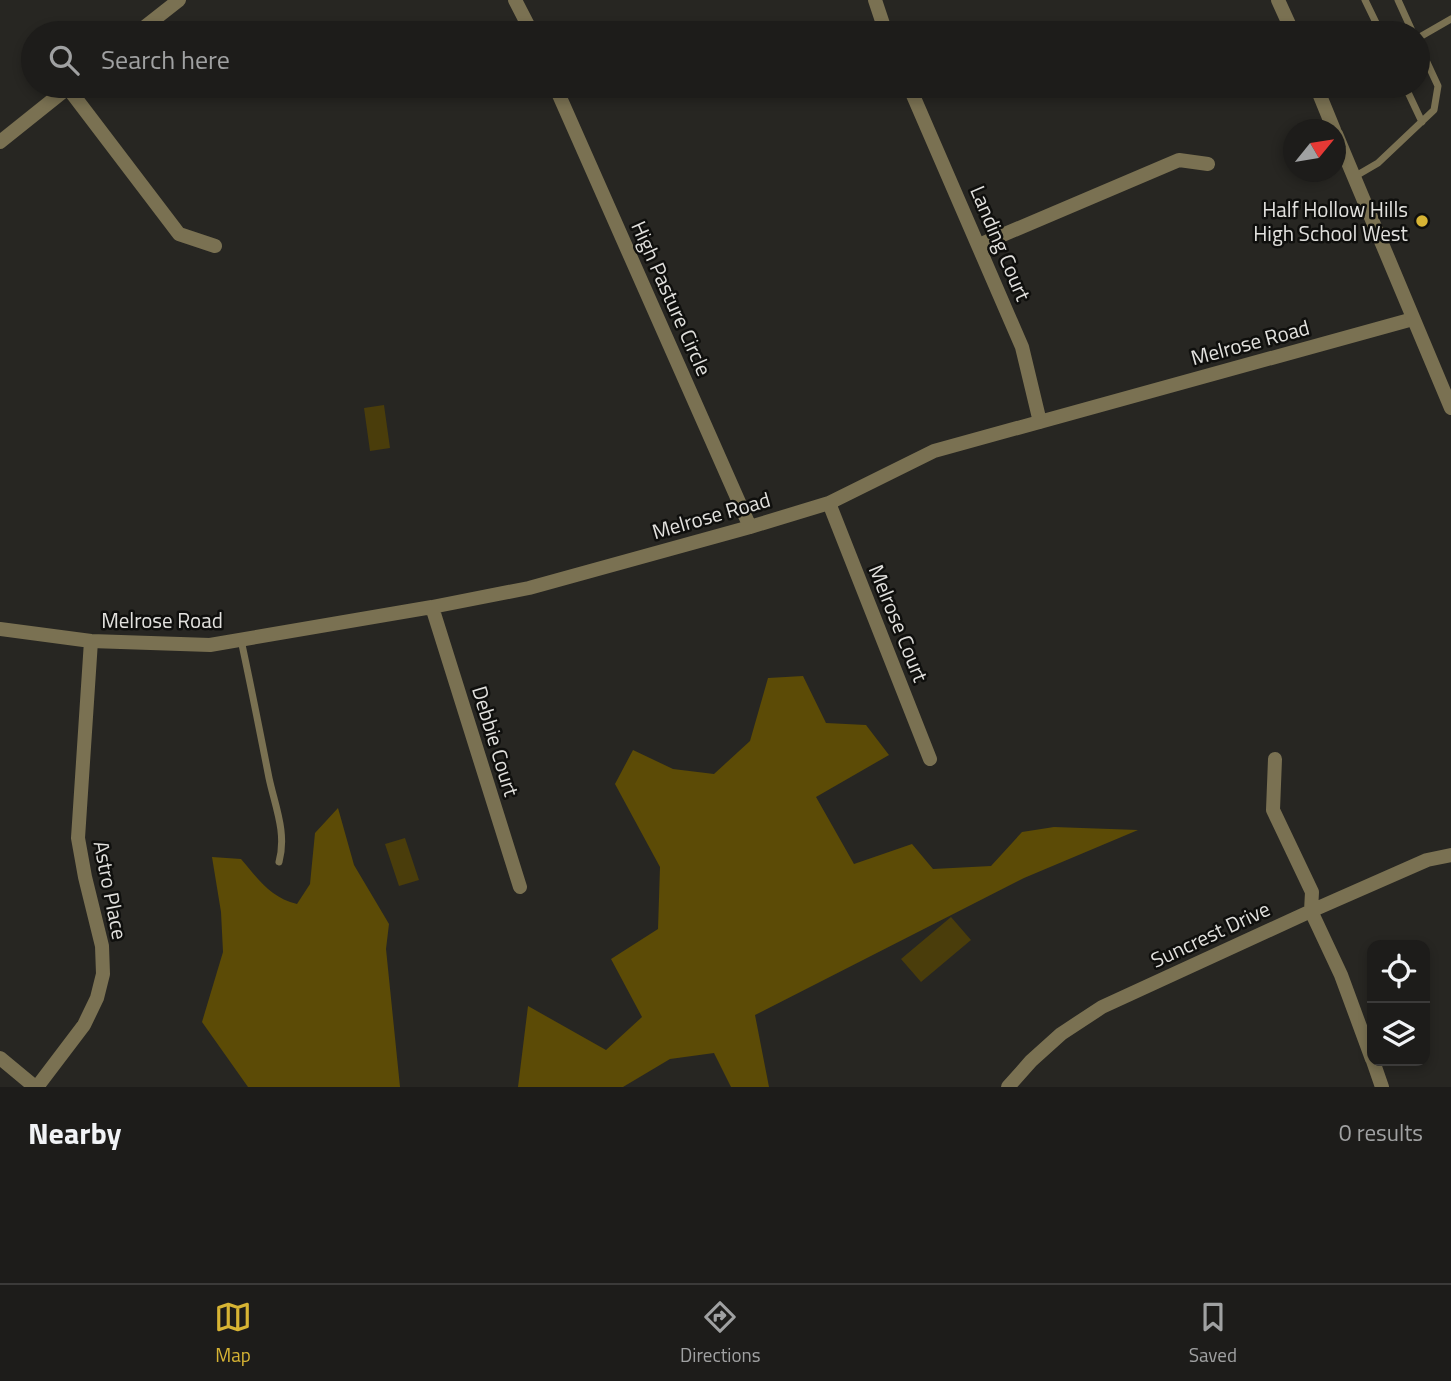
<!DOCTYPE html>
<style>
body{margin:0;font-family:"Titillium Web",sans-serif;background:#2a2927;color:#f1f3f6}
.controls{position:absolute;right:21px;bottom:21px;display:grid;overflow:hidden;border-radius:14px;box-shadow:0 4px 10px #0003}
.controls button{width:63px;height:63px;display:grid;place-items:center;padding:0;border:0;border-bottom:2px solid #3b3a39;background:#1d1c1a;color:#f1f3f6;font:35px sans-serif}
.compass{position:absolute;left:1283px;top:119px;width:63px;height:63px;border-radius:50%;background:#1d1c1a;box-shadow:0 4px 10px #0003;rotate:60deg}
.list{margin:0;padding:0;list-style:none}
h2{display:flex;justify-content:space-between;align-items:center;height:91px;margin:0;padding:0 28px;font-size:30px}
h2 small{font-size:23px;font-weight:400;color:#a0a1a2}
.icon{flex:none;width:38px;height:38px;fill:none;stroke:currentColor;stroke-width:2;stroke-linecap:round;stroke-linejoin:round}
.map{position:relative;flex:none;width:1451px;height:1087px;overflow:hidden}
.search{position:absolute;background:#1d1c1a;box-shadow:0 4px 10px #0003;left:21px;right:21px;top:21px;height:77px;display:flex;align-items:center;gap:18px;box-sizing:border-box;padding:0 24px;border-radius:38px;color:#a0a1a2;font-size:26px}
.sheet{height:196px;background:#1d1c1a}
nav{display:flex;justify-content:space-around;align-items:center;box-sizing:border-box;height:98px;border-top:2px solid #3b3a39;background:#1d1c1a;font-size:19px;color:#a0a1a2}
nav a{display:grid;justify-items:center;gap:4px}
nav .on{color:#d7b434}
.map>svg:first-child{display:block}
</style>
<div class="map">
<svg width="1451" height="1087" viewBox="0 0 1451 1087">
<rect width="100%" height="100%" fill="#272622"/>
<path fill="#4a3d0b" d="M 384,405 L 390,448 L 370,451 L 364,408 Z
M 405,838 L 419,880 L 399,886 L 385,844 Z
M 951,917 L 971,940 L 921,982 L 901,959 Z"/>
<path fill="#5c4b06" d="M 803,676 L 826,723 L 866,725 L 889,755 L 816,797 L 854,864 L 912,844 L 933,869 L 991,866 L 1022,832 L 1054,827 L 1138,830 L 1024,878 L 755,1015 L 769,1087 L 731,1087 L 714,1053 L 670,1059 L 623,1087 L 518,1087 L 528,1006 L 606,1050 L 642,1017 L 611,959 L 658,929 L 660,867 L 615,784 L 633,750 L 673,769 L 714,774 L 750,741 L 768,678 Z
M 338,808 L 354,865 L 389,924 L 386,949 L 400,1087 L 248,1087 L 202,1022 L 223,952 L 221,912 L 212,857 L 241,859 C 258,879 271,898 297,904 L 310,884 L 315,833 Z"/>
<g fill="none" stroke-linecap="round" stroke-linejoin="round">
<path stroke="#7a7152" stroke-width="7" d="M 1365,0 L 1381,33
M 1398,0 L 1413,33
M 1418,38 L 1451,19
M 1405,86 L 1422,122
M 1354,177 L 1378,163 L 1434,110 L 1438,86 L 1418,43
M 241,640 C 251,686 260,732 269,778 C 275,806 287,833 279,862"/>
<path stroke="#7a7152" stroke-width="14" d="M 515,0 L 532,33
M 875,0 L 886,33
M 137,33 L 179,0
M 555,86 L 750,527
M 909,86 L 1022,347 L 1040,422
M 68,88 L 179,234 L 215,246
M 0,142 L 70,86
M 979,245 L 1179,160 L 1208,164
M 829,503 L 930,759
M 432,607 L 520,887
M 0,629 L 91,641 L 210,645 L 432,607 L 529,588 L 750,527 L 829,503 L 934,451 L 1413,319
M 1275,759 L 1273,810 L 1312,892 L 1311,911 L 1341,975 L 1372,1059
M 0,1058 L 35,1087
M 1373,1061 L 1382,1087
M 37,1087 L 84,1025 L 97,998 L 103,974 L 102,946 L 85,877 L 78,838 L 91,641
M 1008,1087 L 1031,1061 L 1061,1034 L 1102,1007 L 1311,911 L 1427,860 L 1451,855"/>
<path stroke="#7a7152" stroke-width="14" d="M 1278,0 L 1293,33
M 1316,86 L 1334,130
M 1336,134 L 1451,408"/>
</g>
<circle fill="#d7b434" stroke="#0f0f0d" stroke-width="2.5" cx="1422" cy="221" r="7"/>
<g text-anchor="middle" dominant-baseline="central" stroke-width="5" stroke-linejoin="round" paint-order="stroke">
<g font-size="21" fill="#e2e1de" stroke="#0f0f0d" text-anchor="end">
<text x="1408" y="209">Half Hollow Hills<tspan x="1408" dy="24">High School West</tspan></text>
</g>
<g font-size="21" fill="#e2e1de" stroke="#0f0f0d">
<text transform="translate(1001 243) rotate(67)">Landing Court</text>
<text transform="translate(672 298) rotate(66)">High Pasture Circle</text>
<text transform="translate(1250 342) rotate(-15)">Melrose Road</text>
<text transform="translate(711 515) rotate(-16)">Melrose Road</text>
<text x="162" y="620">Melrose Road</text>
<text transform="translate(899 623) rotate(68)">Melrose Court</text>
<text transform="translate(496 741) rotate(73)">Debbie Court</text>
<text transform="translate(111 890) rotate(79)">Astro Place</text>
<text transform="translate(1210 934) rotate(-25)">Suncrest Drive</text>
</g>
</g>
</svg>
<div class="controls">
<button><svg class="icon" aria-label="locate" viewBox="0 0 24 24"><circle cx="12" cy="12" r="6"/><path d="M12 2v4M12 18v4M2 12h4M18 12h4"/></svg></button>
<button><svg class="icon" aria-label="layers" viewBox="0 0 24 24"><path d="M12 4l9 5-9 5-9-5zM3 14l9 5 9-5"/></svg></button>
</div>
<svg class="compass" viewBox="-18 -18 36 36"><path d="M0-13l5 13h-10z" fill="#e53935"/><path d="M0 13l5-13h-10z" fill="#a0a1a2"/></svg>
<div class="search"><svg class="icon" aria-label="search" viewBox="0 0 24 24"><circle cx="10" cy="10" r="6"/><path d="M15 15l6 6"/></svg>Search here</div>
</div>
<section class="sheet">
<h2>Nearby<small>0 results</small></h2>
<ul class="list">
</ul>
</section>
<nav>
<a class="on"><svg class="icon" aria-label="map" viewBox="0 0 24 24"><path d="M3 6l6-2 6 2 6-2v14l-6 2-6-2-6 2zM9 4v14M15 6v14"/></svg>Map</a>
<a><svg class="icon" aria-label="directions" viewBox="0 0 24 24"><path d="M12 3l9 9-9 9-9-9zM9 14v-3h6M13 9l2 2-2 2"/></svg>Directions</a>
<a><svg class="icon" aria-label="saved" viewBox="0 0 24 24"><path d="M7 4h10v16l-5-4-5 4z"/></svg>Saved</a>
</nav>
